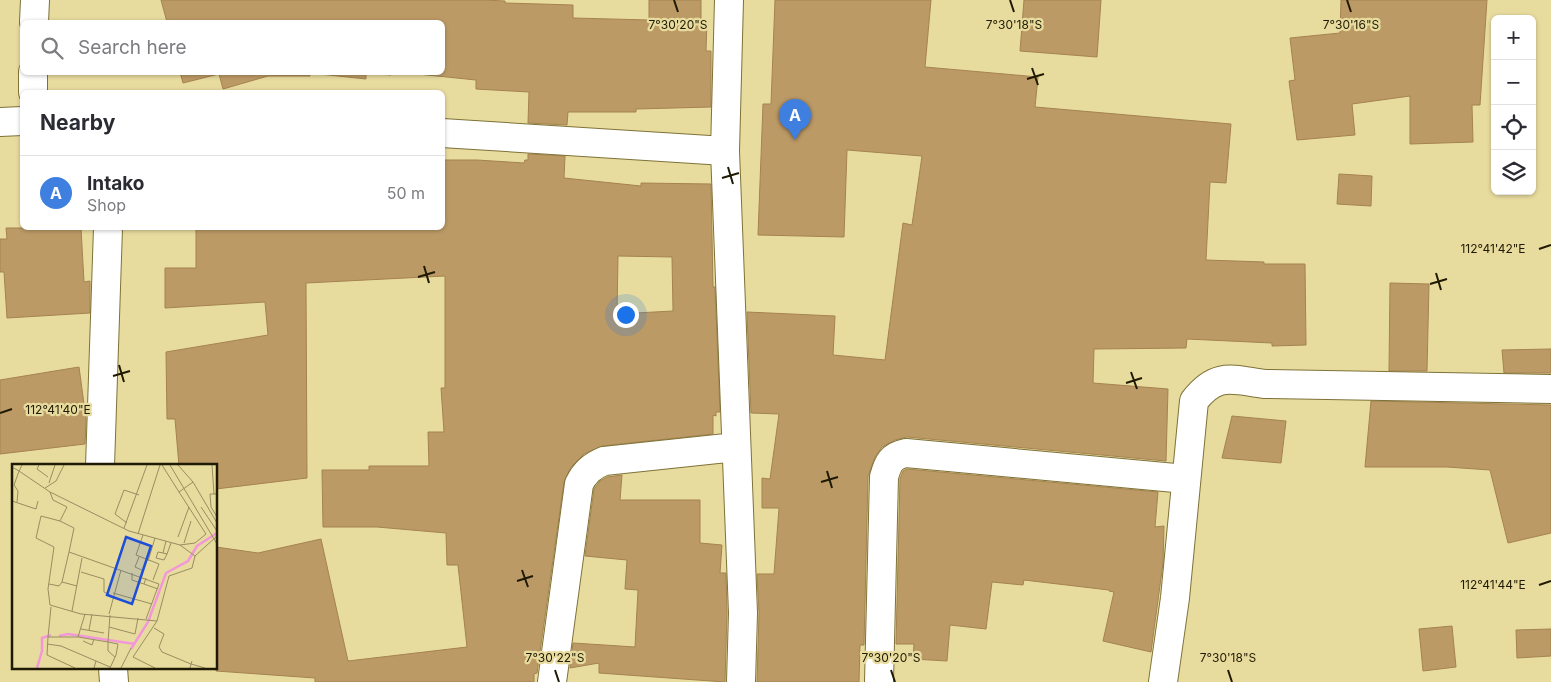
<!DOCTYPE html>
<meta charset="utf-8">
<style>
body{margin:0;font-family:Inter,sans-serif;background:#f7f7f7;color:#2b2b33}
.controls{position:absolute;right:15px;top:15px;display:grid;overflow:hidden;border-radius:8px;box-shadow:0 1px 4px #0004}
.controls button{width:45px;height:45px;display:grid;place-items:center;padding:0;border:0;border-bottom:1px solid #e1e1e2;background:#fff;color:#2b2b33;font:25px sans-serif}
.you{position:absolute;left:625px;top:314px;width:18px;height:18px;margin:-12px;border:4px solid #fff;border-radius:50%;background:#1a73e8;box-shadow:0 0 0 8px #1a73e833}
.badge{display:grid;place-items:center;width:32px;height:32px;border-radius:50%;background:#4947bd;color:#fff;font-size:16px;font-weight:700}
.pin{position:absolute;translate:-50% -41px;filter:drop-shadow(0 1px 2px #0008)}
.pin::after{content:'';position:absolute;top:26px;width:18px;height:15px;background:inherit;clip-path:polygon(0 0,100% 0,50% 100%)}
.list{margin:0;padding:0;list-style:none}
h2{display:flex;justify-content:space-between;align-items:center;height:65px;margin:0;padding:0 20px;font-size:21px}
h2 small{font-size:16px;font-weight:400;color:#7c7c81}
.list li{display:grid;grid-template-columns:32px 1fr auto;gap:15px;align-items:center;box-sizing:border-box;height:75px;padding:0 20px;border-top:1px solid #e1e1e2}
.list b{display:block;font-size:19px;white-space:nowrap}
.list p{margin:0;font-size:16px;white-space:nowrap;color:#7c7c81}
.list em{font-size:16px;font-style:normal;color:#7c7c81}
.icon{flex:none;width:28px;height:28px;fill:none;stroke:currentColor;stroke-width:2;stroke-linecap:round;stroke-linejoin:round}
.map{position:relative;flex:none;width:1551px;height:682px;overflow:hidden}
.search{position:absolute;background:#fff;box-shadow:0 1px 4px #0004;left:20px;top:20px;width:425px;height:55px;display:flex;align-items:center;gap:12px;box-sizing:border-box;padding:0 18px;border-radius:8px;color:#7c7c81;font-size:19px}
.panel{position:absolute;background:#fff;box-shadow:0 1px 4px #0004;left:20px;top:90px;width:425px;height:140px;border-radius:8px}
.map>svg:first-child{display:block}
</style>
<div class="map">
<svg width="1551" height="682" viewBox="0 0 1551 682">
<rect width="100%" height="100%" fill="#e8db9e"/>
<path fill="#bc9a66" stroke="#a48350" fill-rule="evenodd" d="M 161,0 L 483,0 L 505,1 L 505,3 L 573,5 L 573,18 L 649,20 L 649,0 L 701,0 L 701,21 L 707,21 L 706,51 L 711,51 L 711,107 L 636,109 L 636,112 L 568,112 L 567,125 L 528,123 L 529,92 L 476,89 L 476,80 L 398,72 L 442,72 L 442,22 L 167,22 Z
M 775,0 L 931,0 L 925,67 L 1038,77 L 1035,107 L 1231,124 L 1226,183 L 1210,182 L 1206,260 L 1264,262 L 1264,264 L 1305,264 L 1306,345 L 1272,346 L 1272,343 L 1187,339 L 1186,348 L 1094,349 L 1093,383 L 1168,389 L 1166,461 L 907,437 L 895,440 L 882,447 L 875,457 L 868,476 L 864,645 L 860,645 L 859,682 L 757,682 L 759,613 L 757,574 L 774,574 L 779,508 L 762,508 L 762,478 L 770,479 L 779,414 L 751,413 L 747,312 L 835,316 L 833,355 L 885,360 L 903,223 L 912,225 L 922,156 L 847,150 L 844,237 L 758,235 L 763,104 L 771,104 Z
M 1024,0 L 1101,0 L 1097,57 L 1020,51 Z
M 1341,0 L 1487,0 L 1480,105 L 1472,105 L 1473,142 L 1410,144 L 1410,96 L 1352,104 L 1355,135 L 1297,140 L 1289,81 L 1295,80 L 1290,38 L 1340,33 Z
M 180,72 L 391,72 L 391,75 L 366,73 L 366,79 L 310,73 L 310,76 L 268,76 L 223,89 L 219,74 L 183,83 Z
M 528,154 L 565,156 L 564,178 L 641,186 L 641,183 L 711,184 L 713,287 L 715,287 L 720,412 L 716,412 L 716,416 L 713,415 L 713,434 L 602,446 L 584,454 L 571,467 L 564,482 L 537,673 L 534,674 L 534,682 L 315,682 L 315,678 L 216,671 L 216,547 L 258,553 L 321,539 L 348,661 L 467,647 L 458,565 L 447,565 L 446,533 L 377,527 L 323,527 L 322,470 L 369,470 L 369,466 L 429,466 L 428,432 L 444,432 L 441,388 L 445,388 L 445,276 L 306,283 L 307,478 L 216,489 L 216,466 L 179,466 L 175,419 L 167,419 L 166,352 L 268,335 L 265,302 L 165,308 L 165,268 L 196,268 L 196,228 L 442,228 L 442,160 L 477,160 L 524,163 L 525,160 L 528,160 ZM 618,256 L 672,257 L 673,311 L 617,314 Z
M 1339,174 L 1372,176 L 1371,206 L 1337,204 Z
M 6,228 L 81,228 L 84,282 L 90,281 L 90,313 L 7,318 L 4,272 L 0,272 L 0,239 L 7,239 Z
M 1390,283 L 1429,284 L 1427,371 L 1389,371 Z
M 1551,349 L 1551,373 L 1504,373 L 1502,350 Z
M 79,367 L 86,419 L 85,444 L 0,454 L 0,380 Z
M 1371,401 L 1551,405 L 1551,533 L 1508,543 L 1490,470 L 1447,467 L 1365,467 Z
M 1232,416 L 1286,421 L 1281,463 L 1222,458 Z
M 907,469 L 1158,492 L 1155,527 L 1164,526 L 1163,563 L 1151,652 L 1103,641 L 1114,592 L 1109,591 L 1109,590 L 1024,580 L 1023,585 L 992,582 L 986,629 L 950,625 L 947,661 L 913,659 L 914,644 L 896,644 L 900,479 L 903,471 Z
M 622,475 L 620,500 L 700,500 L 700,543 L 722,545 L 720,573 L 726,573 L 727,613 L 725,682 L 599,673 L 599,663 L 570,668 L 573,643 L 635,647 L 638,590 L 625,589 L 627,560 L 585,556 L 594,489 L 600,481 L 607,477 Z
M 1452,626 L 1456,667 L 1423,671 L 1419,629 Z
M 1551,629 L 1551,656 L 1517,658 L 1516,630 Z"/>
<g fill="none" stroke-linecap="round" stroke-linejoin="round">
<defs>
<path id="street" d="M 34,22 L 35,0
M 33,92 L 33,72
M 725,151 L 743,613 L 741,682
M 100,466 L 108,228
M 113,668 L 114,682
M 552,682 L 579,484 C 585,472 592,466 604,461 L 736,447
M 879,682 L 884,477 C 888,463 891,456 906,453 L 1186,479
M 1163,682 L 1175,598 L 1194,401 C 1217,371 1233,380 1265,384 L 1551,389"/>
<path id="secondary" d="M 0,122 L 22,121
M 442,133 L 725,151 L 729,0"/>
</defs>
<use href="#street" stroke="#7e7238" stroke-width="30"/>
<use href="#secondary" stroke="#7e7238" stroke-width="30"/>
<use href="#street" stroke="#fff" stroke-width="28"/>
<use href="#secondary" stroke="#fff" stroke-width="28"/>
</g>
<path fill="none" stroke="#1f1a03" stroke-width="2" d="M 674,0 L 678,12M 1010,0 L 1014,12M 1347,0 L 1351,12M 1032,68 L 1038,85M 1027,79 L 1044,74M 728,167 L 733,184M 722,178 L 739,173M 1539,249 L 1551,245M 424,266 L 429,283M 1436,273 L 1441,290M 418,277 L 435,272M 1430,284 L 1447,279M 119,365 L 124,382M 1131,372 L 1137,389M 113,376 L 130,371M 1126,383 L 1142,378M 0,413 L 12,409M 827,471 L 832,488M 821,482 L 838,477M 522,570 L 528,587M 517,581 L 533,576M 1539,585 L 1551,581M 555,670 L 559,682M 891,670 L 895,682M 1228,670 L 1232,682"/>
<g transform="translate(12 464)">
<rect width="205" height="205" fill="#e8db9e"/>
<path fill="none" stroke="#f298d9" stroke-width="2.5" d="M 47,172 L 56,170 L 123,180M 119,185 L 136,158 L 154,109 L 176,97 L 185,82 L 205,69M 25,204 L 30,187 L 30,174 L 39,171"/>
<path fill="none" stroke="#988e60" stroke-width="1" d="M 10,1 L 7,7 L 38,28 L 41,36 L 55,43 L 48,57 L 62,64 L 57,88 L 147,120 L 134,155M 27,1 L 25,5 L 36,13M 150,1 L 167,28 L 181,18 L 166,1M 158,1 L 205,80M 200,1 L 202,30M 0,3 L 7,7 L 2,21 L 6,27 L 5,38M 181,18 L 205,59M 37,19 L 43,1M 33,24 L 44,17 L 52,1M 38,28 L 117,67 L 168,81 L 183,92 L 180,104 L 157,112 L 145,157M 167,28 L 194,70 L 183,79 L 168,81M 205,30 L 198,30 L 199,43 L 205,53M 0,37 L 24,45 L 26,37M 189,43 L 205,67M 48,57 L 29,52 L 24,74 L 42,83 L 36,125 L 38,141 L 69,150 L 145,157 L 121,193 L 143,204M 115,59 L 103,50 L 112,26 L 127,31M 112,64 L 135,1M 126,70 L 148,1M 131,71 L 124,91 L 147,100 L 141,116M 166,73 L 177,43M 154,77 L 151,89 L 146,88 L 144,94 L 152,96 L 155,90M 172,79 L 179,57M 151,89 L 155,90 L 159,79M 183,92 L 205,72M 127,93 L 123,103 L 132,107M 136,97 L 143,74M 69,108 L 92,115 L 92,128 L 100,132M 120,109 L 120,116 L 132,120M 134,114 L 132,120 L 146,125M 50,118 L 65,122M 37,120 L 47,122 L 50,118 L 57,88M 101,129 L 140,140M 60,147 L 70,94M 97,150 L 109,106M 97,163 L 123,170 L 126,154M 142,164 L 152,170 L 147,183 L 150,188 L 179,200 L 178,204M 69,165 L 92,169M 77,166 L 80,150M 36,173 L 39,143M 66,173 L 96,178 L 98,151M 71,177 L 80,181 L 82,175M 35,180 L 49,182 L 84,197 L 82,204M 84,197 L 98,203M 180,197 L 179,200 L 193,204M 63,204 L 35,191 L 36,173 L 66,173 L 73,150M 98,204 L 104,191 L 106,180 L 96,178 L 96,187 L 103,193M 109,204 L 119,184"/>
<path fill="#1d4ed8" fill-opacity="0.15" stroke="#1d4ed8" stroke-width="2.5" d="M 114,73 L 139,82 L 120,140 L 95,131 Z"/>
<rect width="205" height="205" fill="none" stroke="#1f1a03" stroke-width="2.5"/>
</g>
<g font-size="12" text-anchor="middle" fill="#1f1a03" stroke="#e8db9e" stroke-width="4.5" stroke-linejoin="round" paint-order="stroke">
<text x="678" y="29">7°30'20"S</text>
<text x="1014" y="29">7°30'18"S</text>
<text x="1351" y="29">7°30'16"S</text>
<text x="1493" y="253">112°41'42"E</text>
<text x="58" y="414">112°41'40"E</text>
<text x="1493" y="589">112°41'44"E</text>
<text x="555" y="662">7°30'22"S</text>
<text x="891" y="662">7°30'20"S</text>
<text x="1228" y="662">7°30'18"S</text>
</g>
</svg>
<div class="controls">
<button>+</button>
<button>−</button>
<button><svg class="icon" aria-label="locate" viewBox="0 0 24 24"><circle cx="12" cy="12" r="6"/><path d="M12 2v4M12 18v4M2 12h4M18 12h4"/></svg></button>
<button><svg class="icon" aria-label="layers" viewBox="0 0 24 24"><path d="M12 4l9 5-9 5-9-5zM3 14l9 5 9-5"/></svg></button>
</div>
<div class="you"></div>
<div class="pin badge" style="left:795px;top:140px;background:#3f7fe0">A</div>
<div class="search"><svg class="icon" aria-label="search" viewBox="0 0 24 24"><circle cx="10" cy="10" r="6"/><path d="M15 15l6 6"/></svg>Search here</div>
<section class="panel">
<h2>Nearby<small></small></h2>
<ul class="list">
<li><span class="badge" style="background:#3f7fe0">A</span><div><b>Intako</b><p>Shop</p></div><em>50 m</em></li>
</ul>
</section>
</div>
